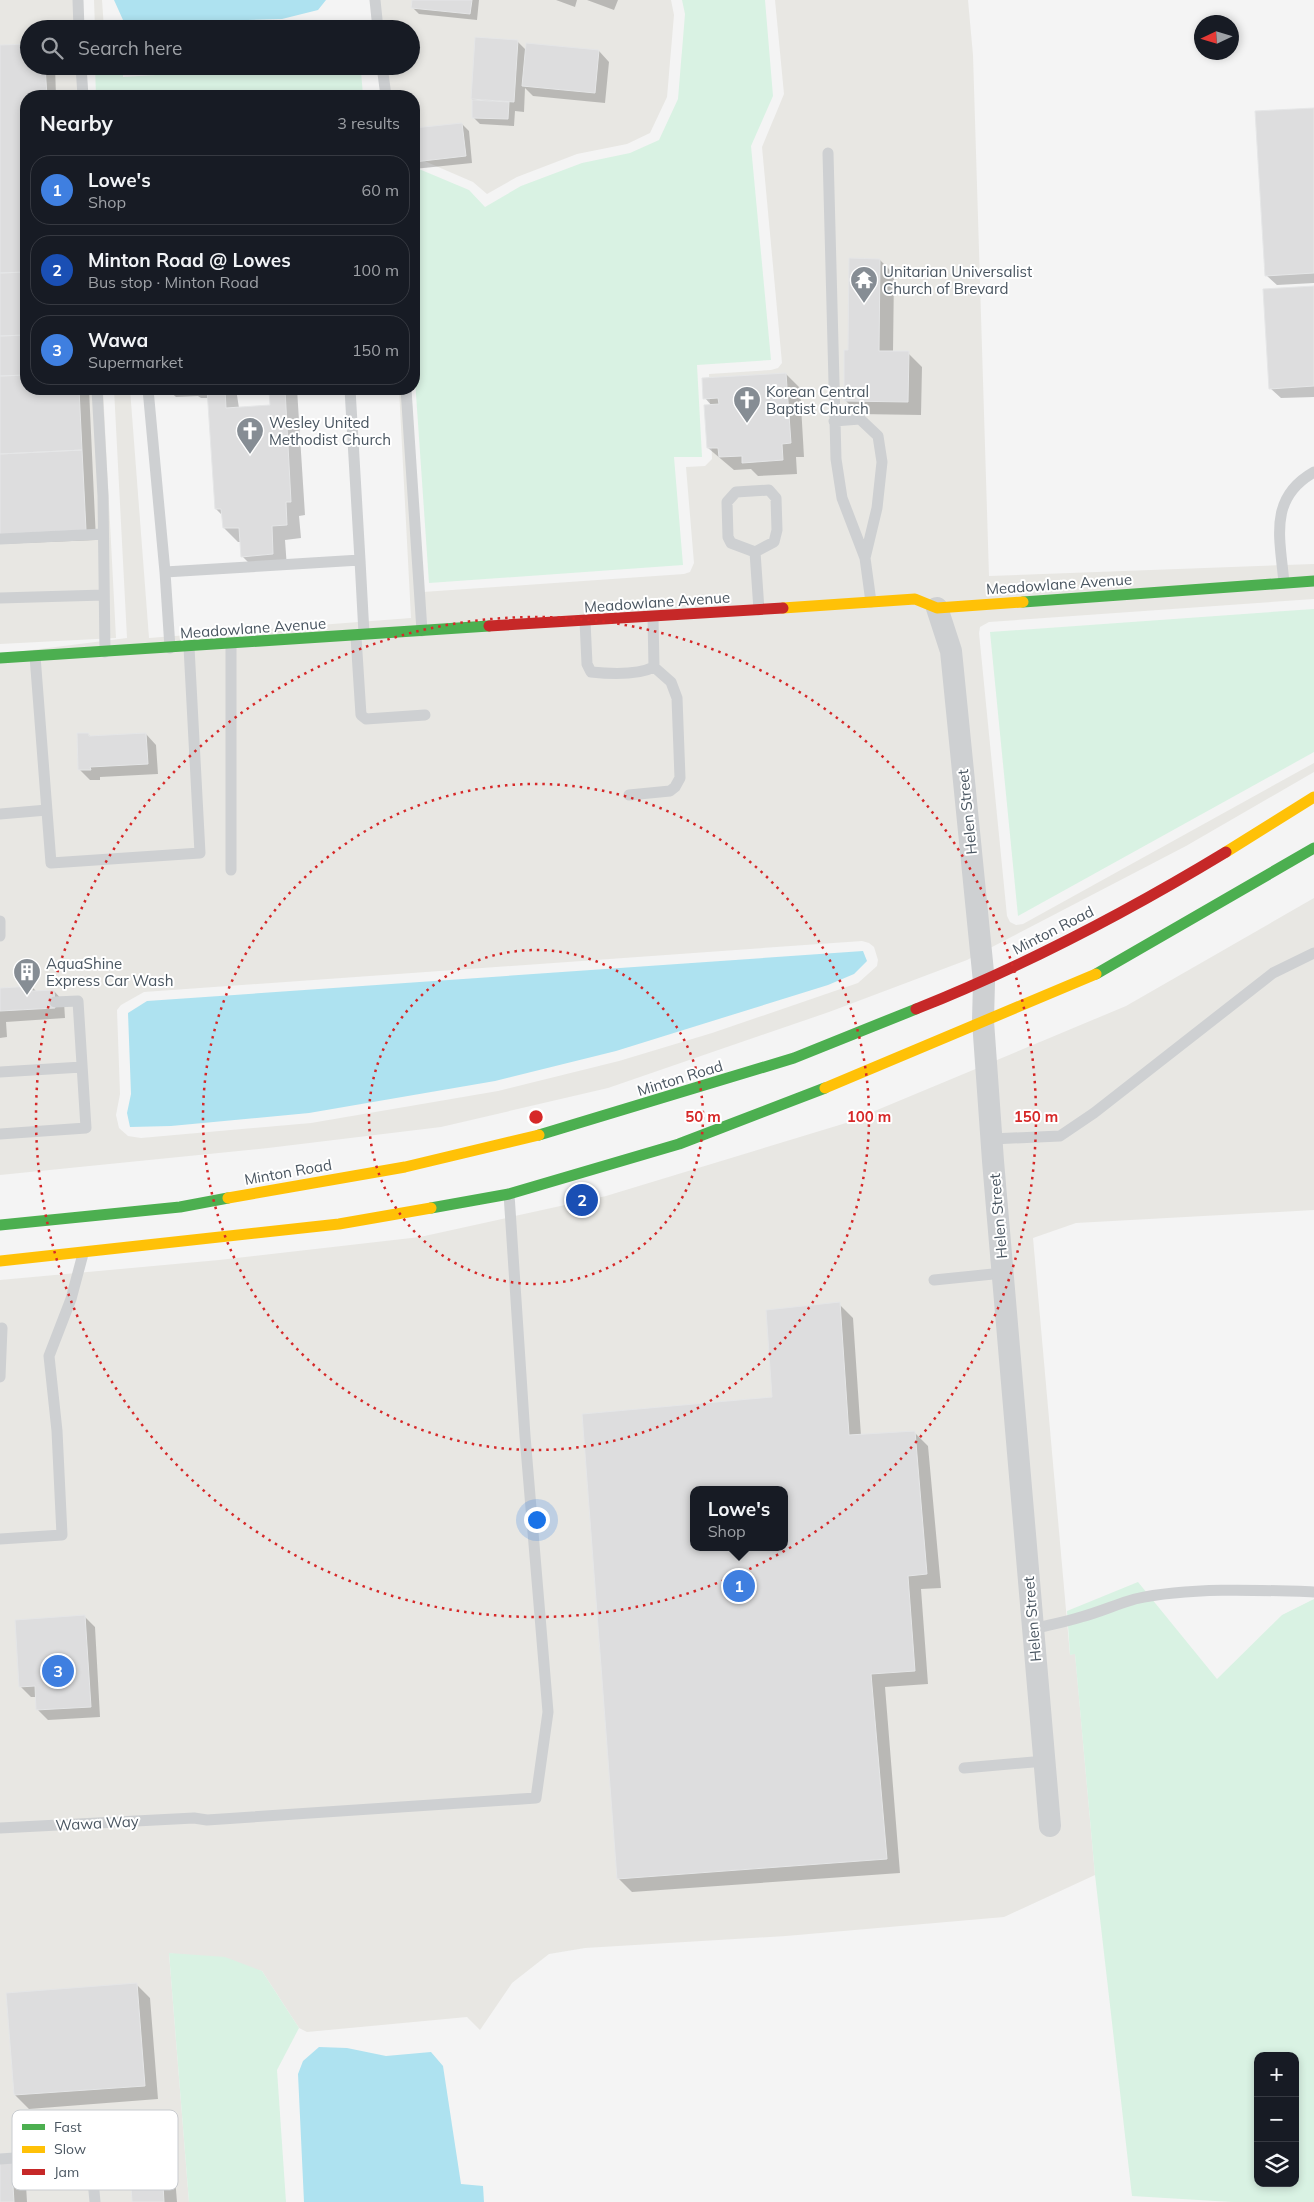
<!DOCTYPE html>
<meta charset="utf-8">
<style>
body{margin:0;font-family:Mulish,sans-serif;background:#242831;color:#f1f3f6}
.controls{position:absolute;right:15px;bottom:15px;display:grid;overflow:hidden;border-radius:10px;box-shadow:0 2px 8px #0003}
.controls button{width:45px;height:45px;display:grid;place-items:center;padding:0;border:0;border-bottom:1px solid #363941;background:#171b24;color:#f1f3f6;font:25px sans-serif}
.compass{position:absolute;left:1194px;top:15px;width:45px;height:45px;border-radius:50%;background:#171b24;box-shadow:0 2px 8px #0003;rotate:266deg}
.you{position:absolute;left:536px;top:1519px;width:18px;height:18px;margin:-12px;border:4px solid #fff;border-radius:50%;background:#1a73e8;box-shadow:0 0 0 8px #1a73e833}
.badge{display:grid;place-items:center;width:32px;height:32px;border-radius:50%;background:#868d94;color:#fff;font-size:16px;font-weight:700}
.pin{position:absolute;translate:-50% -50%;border:2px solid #fff;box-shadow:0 1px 5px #0006}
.popup{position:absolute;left:690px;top:1486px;width:98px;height:65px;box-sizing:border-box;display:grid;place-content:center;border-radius:10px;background:#171b24;filter:drop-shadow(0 1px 4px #0005);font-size:16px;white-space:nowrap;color:#9ea1a6}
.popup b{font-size:19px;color:#f1f3f6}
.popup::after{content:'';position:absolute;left:50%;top:100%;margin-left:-10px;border:10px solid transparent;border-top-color:#171b24}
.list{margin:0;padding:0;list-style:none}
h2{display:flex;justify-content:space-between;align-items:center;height:65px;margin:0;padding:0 20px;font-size:21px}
h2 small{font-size:16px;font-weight:400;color:#9ea1a6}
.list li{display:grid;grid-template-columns:32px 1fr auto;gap:15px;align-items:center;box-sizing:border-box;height:70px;margin:0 10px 10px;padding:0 10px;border:1px solid #363941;border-radius:20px}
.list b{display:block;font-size:19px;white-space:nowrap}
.list p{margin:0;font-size:16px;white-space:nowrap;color:#9ea1a6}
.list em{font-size:16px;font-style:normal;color:#9ea1a6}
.icon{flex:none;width:28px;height:28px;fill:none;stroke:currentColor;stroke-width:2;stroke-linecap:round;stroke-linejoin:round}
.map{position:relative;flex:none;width:1314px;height:2202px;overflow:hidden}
.search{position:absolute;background:#171b24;box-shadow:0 2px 8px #0003;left:20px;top:20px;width:400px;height:55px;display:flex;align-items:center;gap:12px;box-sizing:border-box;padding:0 18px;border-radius:28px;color:#9ea1a6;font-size:19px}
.panel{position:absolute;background:#171b24;box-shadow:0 2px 8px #0003;left:20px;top:90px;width:400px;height:305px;border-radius:20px}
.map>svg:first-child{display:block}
</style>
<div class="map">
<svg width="1314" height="2202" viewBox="0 0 1314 2202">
<rect width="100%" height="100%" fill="#f4f4f4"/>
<path fill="#e8e7e3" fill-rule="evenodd" d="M 0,0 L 82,0 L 84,29 L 29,29 L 29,66 L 86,66 L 87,96 L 26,96 L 26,389 L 103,389 L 116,638 L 0,644 Z
M 94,0 L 102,0 L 104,29 L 95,29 Z
M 378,0 L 671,0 L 674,15 L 667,97 L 650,133 L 627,144 L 577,154 L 517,177 L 487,194 L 473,182 L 422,160 L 414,160 L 414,96 L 384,96 L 382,66 L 411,66 L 411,29 L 380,29 Z
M 775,0 L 968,0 L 973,55 L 989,576 L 1314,564 L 1314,599 L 989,622 L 980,627 L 979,633 L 1007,916 L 1010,922 L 1016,925 L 1023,924 L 1314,763 L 1314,772 L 1186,846 L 967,960 L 829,1012 L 608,1088 L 441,1127 L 268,1148 L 0,1175 L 0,654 L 127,638 L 114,389 L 130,389 L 149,638 L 411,618 L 399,389 L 405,389 L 423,592 L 684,574 L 690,572 L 694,563 L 686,467 L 705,466 L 712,459 L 709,374 L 771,370 L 778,368 L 782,363 L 762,147 L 784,94 ZM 862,941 L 869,943 L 874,947 L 878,960 L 877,966 L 858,983 L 712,1033 L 619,1061 L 498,1091 L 311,1123 L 141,1138 L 128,1136 L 119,1128 L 116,1115 L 120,1094 L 117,1010 L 121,1005 L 144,992 Z
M 1314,898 L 1314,1210 L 1076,1223 L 1033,1238 L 1070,1655 L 1075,1653 L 1095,1875 L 1004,1917 L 786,1936 L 585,1948 L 549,1954 L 512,1983 L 480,2030 L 467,2017 L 307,2032 L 299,2028 L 262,1971 L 169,1953 L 189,2202 L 0,2202 L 0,1280 L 219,1260 L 420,1237 L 606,1196 L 846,1123 L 1126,1006 ZM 694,1490 L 784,1490 L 784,1547 L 694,1547 Z"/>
<path fill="#d9f2e3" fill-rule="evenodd" d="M 682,0 L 765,0 L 773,96 L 751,146 L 771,360 L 697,365 L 702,457 L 674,457 L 683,565 L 429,583 L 414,365 L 414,170 L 419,169 L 469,190 L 485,207 L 521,186 L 582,163 L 630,153 L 659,140 L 678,99 L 685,14 Z
M 95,66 L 123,66 L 123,77 L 189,73 L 190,66 L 351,66 L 361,71 L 363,96 L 96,96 Z
M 1314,609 L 1314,752 L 1018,916 L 990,632 Z
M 1138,1582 L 1217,1679 L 1282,1615 L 1314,1599 L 1314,2202 L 1232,2202 L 1132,2196 L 1095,1875 L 1075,1654 L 1070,1655 L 1067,1611 ZM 1258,2056 L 1295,2056 L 1295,2183 L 1258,2183 Z
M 169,1953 L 225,1957 L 262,1971 L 299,2028 L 277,2070 L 286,2202 L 189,2202 Z"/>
<path fill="#aee2f0" d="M 114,0 L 326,0 L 318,10 L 282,19 L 145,23 L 123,20 Z
M 863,951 L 867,961 L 854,974 L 828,985 L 616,1051 L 495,1081 L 309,1113 L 171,1126 L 130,1127 L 127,1113 L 131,1094 L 128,1013 L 147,1001 Z
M 319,2047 L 347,2048 L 386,2056 L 431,2052 L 443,2066 L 461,2184 L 483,2186 L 484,2202 L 304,2202 L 298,2074 L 303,2061 Z"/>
<path fill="#0003" fill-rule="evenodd" d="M 413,0 L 479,0 L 477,20 L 419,14 L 412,7 Z
M 556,0 L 577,0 L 575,7 Z
M 587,0 L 618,0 L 614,10 Z
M 517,41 L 526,50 L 599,51 L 609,62 L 605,103 L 533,96 L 525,88 L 524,112 L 515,111 L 514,126 L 480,124 L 473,117 L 472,98 Z
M 0,46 L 29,66 L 55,66 L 56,96 L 26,96 L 26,389 L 89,389 L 96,540 L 0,544 Z
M 134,66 L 155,66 L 155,74 L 137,75 Z
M 165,66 L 186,66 L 186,71 L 168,72 Z
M 1314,109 L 1314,283 L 1277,285 L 1266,275 Z
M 462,124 L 469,131 L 472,163 L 414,169 L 414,129 Z
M 880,260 L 894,274 L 893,352 L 908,353 L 922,367 L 921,415 L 859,414 L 845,400 L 849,351 Z
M 1314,287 L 1314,397 L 1281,398 L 1270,388 Z
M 786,374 L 800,388 L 804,457 L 796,457 L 797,474 L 758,476 L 751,469 L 734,470 L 708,448 L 712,406 L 705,398 Z
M 167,389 L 236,389 L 239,408 L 271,406 L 270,389 L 297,389 L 305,515 L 299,516 L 301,538 L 285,540 L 287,568 L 256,570 L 242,556 L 241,542 L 238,542 L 224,528 L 223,516 L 216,509 L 209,398 L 201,398 L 198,396 L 176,397 Z
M 88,734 L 91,737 L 146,734 L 156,745 L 158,774 L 100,777 L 100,780 L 90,780 L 80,770 Z
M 32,987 L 37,992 L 54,991 L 64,1002 L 65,1018 L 6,1022 L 7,1037 L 0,1038 L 0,989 Z
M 839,1304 L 853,1318 L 861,1436 L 914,1432 L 928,1446 L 941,1588 L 921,1589 L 928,1684 L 885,1687 L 900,1873 L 632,1892 L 618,1878 L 583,1416 L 773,1399 ZM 694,1490 L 784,1490 L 784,1547 L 694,1547 Z
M 85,1617 L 95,1627 L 100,1717 L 48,1720 L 38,1710 L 37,1697 L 31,1697 L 20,1686 Z
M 136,1984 L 150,1998 L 158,2099 L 29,2109 L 15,2095 L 8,1994 Z
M 160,2152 L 174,2165 L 177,2202 L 133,2202 Z
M 11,2154 L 25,2168 L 27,2202 L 0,2202 Z"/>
<path fill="#ddddde" stroke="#e5e6e7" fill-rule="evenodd" d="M 412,0 L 472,0 L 470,14 L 411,8 Z
M 475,37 L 518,40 L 514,102 L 471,99 Z
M 526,43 L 599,50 L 595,93 L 522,86 Z
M 29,44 L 29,66 L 45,66 L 47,96 L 26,96 L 26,272 L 0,273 L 0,45 Z
M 132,66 L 153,66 L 153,71 L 133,72 Z
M 163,66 L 183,66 L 183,69 L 164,70 Z
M 472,100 L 509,102 L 508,119 L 472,118 Z
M 1314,108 L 1314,273 L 1265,276 L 1255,111 Z
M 462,123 L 466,156 L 414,162 L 414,128 Z
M 849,258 L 880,259 L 879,351 L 909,351 L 908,402 L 844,401 L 844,350 L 848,350 Z
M 26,272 L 26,335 L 0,336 L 0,273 Z
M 1314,286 L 1314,386 L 1269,389 L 1263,289 Z
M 26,335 L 26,375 L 0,376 L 0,336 Z
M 786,373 L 791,443 L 782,444 L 783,460 L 742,463 L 742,456 L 719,457 L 718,448 L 707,448 L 704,405 L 719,404 L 718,398 L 703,399 L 702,378 Z
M 26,375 L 26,389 L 79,389 L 82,450 L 0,454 L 0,376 Z
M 207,389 L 225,389 L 226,408 L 270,405 L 269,389 L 285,389 L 291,502 L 286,502 L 287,525 L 272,526 L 273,554 L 241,557 L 239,528 L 223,528 L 221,509 L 215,509 Z
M 82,450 L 86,530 L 0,534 L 0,454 Z
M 77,733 L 89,733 L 89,736 L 146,733 L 148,764 L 90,767 L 91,770 L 78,770 Z
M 32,986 L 32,991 L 54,990 L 55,1008 L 0,1011 L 0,988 Z
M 840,1302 L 849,1435 L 915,1431 L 927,1574 L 908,1576 L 915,1671 L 871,1674 L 887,1859 L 617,1879 L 582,1414 L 772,1397 L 766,1310 ZM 694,1490 L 784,1490 L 784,1547 L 694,1547 Z
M 85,1615 L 91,1707 L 36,1710 L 35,1686 L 19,1687 L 15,1620 Z
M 137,1983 L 145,2086 L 14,2095 L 6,1993 Z
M 161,2150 L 164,2202 L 132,2202 L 129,2152 Z
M 11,2153 L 14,2202 L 0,2202 L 0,2154 Z"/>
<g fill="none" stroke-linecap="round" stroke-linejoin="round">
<path stroke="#ced0d2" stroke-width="11" d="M 78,0 L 79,29
M 375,0 L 378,29
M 81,66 L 83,96
M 382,66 L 386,96
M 828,153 L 836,459 L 842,498 L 865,558
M 97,389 L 103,496 L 105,652
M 148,389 L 165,572
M 350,389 L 360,560
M 406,389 L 422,631
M 834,421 L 860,419 L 878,436 L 882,462 L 877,508 L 865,558 L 871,602
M 0,539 L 103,534
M 755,552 L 731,543 L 728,537 L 727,502 L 736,492 L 769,490 L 776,498 L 777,530 L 774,542 L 755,552 L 759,610
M 1284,583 C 1280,538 1268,498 1314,472
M 0,598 L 104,595
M 585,621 L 587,664 L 591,672 C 610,674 638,675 654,667 L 653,617
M 356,637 L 361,715 L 366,719 L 425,715
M 170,648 L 165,572 L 360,560 L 364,634
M 35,656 L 51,863 L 200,853 L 189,647
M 629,795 L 670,791 L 675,787 L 680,778 L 677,698 L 671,682 L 654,667
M 0,814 L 47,810
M 231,870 L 231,644
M 0,921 L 0,936
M 0,1072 L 82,1067
M 0,1134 L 86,1128 L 78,1001 L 55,1002
M 992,1139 L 1060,1136 L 1094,1113 L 1273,973 L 1314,953
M 934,1280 L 1003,1273
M 0,1377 L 2,1328
M 0,1539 L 62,1535 L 57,1431 L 49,1356 L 71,1299 L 83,1254
M 1033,1629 C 1049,1625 1065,1622 1081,1617 C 1100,1612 1117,1604 1135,1599 C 1188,1587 1260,1590 1314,1592
M 964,1768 L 1045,1761
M 0,1828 L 194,1818 L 207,1820 L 536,1798 L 548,1712 L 525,1436 L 509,1194
M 0,2159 L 57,2155 L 88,2162 L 92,2169 L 95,2202"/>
<path stroke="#ced0d2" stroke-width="22" d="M 937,608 L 951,651 L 984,982 L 983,1021 L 993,1161 L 1050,1826"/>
<path stroke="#4caf50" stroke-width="11" d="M 1023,602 L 1314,581
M 0,658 L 489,626
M 1096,974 L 1314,848
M 539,1135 L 794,1058 L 916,1009
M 431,1208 L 509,1194 L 679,1144 L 825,1088
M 0,1225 L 180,1207 L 228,1198"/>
<path stroke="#ffc107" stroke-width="11" d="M 783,608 L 915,599 L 937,608 L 1023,602
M 1226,852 L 1314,797
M 825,1088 L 1096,974
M 228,1198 L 405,1167 L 539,1135
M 0,1261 L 339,1224 L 431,1208"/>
<path stroke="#c62828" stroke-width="11" d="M 489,626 L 783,608
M 916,1009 C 1024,966 1127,912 1226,852"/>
</g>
<g fill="none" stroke="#d62828" stroke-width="2.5" stroke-dasharray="2.5 5">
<circle cx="536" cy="1117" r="167"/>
<circle cx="536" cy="1117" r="333"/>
<circle cx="536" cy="1117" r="500"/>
</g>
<defs>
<symbol id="temple-pin" viewBox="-11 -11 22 30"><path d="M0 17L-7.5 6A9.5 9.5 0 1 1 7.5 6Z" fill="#868d94" stroke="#fff"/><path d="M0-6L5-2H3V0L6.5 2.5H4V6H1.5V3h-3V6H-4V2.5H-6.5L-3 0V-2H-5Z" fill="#fff"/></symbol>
<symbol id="church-pin" viewBox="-11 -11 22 30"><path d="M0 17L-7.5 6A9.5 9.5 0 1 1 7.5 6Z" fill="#868d94" stroke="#fff"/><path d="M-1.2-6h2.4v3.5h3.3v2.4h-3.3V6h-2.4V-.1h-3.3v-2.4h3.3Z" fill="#fff"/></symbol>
<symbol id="building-pin" viewBox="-11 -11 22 30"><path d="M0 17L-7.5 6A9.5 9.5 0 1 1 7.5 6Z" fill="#868d94" stroke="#fff"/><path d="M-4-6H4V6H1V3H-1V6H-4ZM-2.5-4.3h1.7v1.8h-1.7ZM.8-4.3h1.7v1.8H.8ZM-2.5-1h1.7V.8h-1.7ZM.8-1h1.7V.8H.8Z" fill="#fff"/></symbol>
</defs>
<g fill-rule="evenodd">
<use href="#temple-pin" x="848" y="264" width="32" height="43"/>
<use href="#church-pin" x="731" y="384" width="32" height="43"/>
<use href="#church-pin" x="234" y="415" width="32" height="43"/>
<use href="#building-pin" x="11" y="956" width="32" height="43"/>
</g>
<g text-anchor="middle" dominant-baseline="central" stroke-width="4" stroke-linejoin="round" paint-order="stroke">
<g font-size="15" fill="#4a5661" stroke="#fff" text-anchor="start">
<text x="883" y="271">Unitarian Universalist<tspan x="883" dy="17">Church of Brevard</tspan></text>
<text x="766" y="391">Korean Central<tspan x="766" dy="17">Baptist Church</tspan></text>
<text x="269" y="422">Wesley United<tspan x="269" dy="17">Methodist Church</tspan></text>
<text x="46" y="963">AquaShine<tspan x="46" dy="17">Express Car Wash</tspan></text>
</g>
<g font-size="15" fill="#4a5661" stroke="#fff">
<text transform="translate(1059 584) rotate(-4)">Meadowlane Avenue</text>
<text transform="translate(657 602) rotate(-4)">Meadowlane Avenue</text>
<text transform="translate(253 628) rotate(-4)">Meadowlane Avenue</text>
<text transform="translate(967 812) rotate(-96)">Helen Street</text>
<text transform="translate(1053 930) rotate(-27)">Minton Road</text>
<text transform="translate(680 1078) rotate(-17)">Minton Road</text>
<text transform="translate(288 1172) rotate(-10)">Minton Road</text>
<text transform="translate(998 1216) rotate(-95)">Helen Street</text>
<text transform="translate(1032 1619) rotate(-95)">Helen Street</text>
<text transform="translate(97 1823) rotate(-3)">Wawa Way</text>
</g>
</g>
<rect x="12" y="2110" width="166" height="80" rx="8" fill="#fff" stroke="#c9ccd0" stroke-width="1"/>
<rect x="22" y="2124" width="23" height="6" fill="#4caf50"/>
<rect x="22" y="2146" width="23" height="7" fill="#ffc107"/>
<rect x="22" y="2169" width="23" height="6" fill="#c62828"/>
<g font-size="14" fill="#4a5661">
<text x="54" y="2132">Fast</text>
<text x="54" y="2154">Slow</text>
<text x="54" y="2177">Jam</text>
</g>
<circle cx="536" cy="1117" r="8" fill="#d62828" stroke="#fff" stroke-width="2.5"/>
<g font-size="15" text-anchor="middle" font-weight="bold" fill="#d62828" stroke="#fff" stroke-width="4" stroke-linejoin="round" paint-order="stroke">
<text x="703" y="1122">50 m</text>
<text x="869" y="1122">100 m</text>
<text x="1036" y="1122">150 m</text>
</g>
</svg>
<div class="controls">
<button>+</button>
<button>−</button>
<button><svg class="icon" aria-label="layers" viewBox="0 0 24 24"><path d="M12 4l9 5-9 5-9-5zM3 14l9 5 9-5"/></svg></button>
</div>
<svg class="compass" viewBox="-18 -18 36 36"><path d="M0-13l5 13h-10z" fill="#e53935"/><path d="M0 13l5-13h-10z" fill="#9ea1a6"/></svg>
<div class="you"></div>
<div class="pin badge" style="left:739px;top:1586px;background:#3f7fe0">1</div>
<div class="popup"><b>Lowe's</b>Shop</div>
<div class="pin badge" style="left:582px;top:1200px;background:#1a4fb4">2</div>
<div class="pin badge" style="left:58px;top:1671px;background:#3f7fe0">3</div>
<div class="search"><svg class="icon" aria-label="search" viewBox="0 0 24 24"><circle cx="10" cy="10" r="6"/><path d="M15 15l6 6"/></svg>Search here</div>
<section class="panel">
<h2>Nearby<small>3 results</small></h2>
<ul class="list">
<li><span class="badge" style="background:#3f7fe0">1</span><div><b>Lowe's</b><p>Shop</p></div><em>60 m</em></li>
<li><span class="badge" style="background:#1a4fb4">2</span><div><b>Minton Road @ Lowes</b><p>Bus stop · Minton Road</p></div><em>100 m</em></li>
<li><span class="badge" style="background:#3f7fe0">3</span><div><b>Wawa</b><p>Supermarket</p></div><em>150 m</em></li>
</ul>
</section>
</div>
